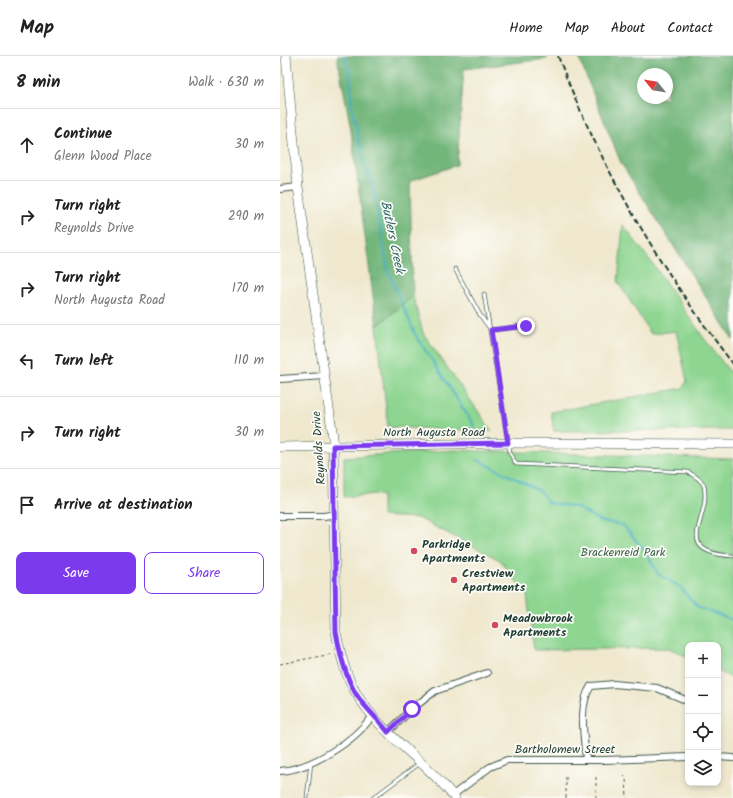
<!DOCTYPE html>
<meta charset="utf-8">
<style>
body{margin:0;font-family:Kalam,sans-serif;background:#f6f6f6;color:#222}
.controls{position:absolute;right:12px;bottom:12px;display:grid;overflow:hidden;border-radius:8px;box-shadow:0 2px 6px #0003}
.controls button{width:36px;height:36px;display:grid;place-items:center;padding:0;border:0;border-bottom:1px solid #e0e0e0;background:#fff;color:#222;font:20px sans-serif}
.compass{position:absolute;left:357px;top:12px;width:36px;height:36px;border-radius:50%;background:#fff;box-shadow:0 2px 6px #0003;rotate:300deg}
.stop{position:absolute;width:12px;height:12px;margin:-9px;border:3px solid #7c3aed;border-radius:50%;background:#fff}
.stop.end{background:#7c3aed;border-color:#fff;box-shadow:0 1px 4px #0008}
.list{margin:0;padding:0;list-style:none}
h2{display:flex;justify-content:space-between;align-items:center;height:52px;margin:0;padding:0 16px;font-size:17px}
h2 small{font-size:13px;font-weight:400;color:#767676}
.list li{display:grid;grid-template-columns:26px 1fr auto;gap:12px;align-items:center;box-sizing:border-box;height:72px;padding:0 16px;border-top:1px solid #e0e0e0}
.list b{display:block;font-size:15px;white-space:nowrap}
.list p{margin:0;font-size:13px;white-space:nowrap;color:#767676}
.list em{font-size:13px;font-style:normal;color:#767676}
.actions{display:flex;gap:8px;padding:12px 16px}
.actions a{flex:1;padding:9px 0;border:1px solid #7c3aed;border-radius:8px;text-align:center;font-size:14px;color:#7c3aed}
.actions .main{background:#7c3aed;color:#fff}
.icon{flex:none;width:22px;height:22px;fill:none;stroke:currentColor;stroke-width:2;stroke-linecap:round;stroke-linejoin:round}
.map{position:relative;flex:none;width:453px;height:742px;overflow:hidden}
header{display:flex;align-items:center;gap:24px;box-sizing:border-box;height:56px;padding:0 20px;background:#fff;border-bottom:1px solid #e0e0e0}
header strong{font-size:19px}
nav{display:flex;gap:22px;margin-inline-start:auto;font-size:14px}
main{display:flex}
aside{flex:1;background:#fff}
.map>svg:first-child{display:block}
</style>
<header>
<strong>Map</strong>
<nav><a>Home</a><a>Map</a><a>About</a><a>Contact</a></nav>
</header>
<main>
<aside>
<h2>8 min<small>Walk · 630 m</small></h2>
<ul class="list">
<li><svg class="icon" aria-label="ahead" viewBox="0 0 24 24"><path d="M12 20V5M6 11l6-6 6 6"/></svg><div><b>Continue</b><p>Glenn Wood Place</p></div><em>30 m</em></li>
<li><svg class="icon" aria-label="right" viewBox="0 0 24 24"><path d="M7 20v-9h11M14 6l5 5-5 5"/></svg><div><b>Turn right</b><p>Reynolds Drive</p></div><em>290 m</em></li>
<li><svg class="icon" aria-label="right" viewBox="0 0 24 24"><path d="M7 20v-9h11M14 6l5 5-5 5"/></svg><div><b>Turn right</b><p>North Augusta Road</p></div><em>170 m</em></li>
<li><svg class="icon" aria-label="left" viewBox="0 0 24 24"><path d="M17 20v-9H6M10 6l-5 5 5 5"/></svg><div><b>Turn left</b></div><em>110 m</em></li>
<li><svg class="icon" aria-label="right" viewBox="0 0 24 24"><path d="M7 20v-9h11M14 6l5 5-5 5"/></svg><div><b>Turn right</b></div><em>30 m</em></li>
<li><svg class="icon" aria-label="arrive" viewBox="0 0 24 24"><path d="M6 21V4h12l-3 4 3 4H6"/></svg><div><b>Arrive at destination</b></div></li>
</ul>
<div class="actions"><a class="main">Save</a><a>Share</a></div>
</aside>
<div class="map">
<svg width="453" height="742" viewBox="0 0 453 742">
<rect width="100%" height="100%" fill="#fdfcf7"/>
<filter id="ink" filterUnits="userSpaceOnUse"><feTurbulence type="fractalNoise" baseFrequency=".025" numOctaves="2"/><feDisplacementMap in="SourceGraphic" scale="8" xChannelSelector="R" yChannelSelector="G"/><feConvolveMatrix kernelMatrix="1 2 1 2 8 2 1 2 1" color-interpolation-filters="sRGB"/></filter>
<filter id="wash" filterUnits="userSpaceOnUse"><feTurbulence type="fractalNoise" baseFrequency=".012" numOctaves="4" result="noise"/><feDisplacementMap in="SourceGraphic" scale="16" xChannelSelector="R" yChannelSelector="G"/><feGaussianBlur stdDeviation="0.9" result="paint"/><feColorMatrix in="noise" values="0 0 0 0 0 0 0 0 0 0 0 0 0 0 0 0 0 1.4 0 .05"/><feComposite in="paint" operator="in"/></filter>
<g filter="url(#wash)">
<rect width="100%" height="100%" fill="#efe8ce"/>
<path fill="#8dd590" stroke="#568962" d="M 343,169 L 375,211 L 423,281 L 453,320 L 453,374 L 274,375 L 271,356 L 403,332 L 407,325 L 396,275 L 371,278 L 338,226 Z
M 133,240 L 143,277 L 212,375 L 108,371 L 97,270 Z
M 174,394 L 453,403 L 453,623 L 438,615 L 438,589 L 408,589 L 408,601 L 389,592 L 254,594 L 247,539 L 220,504 L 138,462 L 102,460 L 102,440 L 95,438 L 64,441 L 64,401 Z"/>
<path fill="#72b67a" stroke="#487a57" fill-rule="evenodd" d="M 57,0 L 266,0 L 267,3 L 184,13 L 177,109 L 130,125 L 133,240 L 97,270 L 70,68 Z
M 298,0 L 453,0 L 453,284 L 341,107 ZM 363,18 L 387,18 L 387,42 L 363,42 Z"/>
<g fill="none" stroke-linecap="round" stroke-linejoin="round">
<path stroke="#43adc2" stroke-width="2" d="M 64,0 L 70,17 L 72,52 L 84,108 L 92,125 L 108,215 L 135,278 L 195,371
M 198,404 L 260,435 L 269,447 L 296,451 L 320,465 L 343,469 L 366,496 L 378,518 L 400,531 L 417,551 L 453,564"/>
</g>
</g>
<g filter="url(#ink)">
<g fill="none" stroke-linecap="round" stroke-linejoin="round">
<defs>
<path id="lane" d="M 175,213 L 200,259 L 211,274 L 246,270
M 204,238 L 230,397 L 236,408 L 408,416 C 414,420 422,423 424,430 C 432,463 389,496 453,500
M 27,742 L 31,706
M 93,742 L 140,707"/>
<path id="street" d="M 0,133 L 18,131
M 0,323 L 44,320
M 0,460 L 44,460 L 55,458
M 108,676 L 132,653 L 155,635 L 207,617
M 438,701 L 453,702
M 306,703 C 304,681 298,649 311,630 L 334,628 L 377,632 L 408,645
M 0,715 C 31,713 75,685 92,660
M 173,739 L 210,711 L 227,704 L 325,704 L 408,701"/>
<path id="secondary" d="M 6,0 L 18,131 L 53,381 L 56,576 C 60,597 65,619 76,637 C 101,679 145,704 175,742
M 0,391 L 228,387 L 453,388"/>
</defs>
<use href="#lane" stroke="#3e574b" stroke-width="4.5"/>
<use href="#street" stroke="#3e574b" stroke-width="8"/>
<use href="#secondary" stroke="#3e574b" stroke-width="10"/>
<path stroke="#3e574b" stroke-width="1" stroke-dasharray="3 3" stroke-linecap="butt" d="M 0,608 L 52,598
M 343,719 L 346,722 L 347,742
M 286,742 L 286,721
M 316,742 L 316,720"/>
<use href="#lane" stroke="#fff" stroke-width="3"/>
<use href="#street" stroke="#fff" stroke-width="6"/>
<use href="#secondary" stroke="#fff" stroke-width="9"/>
<path stroke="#1f3d34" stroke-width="2" stroke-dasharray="6 3" stroke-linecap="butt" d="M 278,0 C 320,111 381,214 453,308"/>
</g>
</g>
<g fill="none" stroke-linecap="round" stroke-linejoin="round" filter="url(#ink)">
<path stroke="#7c3aed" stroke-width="5" d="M 132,653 L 108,676 C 98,663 85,652 76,638 C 65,620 60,597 56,576 L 53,390 L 228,387 L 211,274 L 246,270"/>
</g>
<g fill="#d1495b" stroke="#fdfcf7" stroke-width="1.5">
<circle cx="134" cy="495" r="4"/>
<circle cx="174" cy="524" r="4"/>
<circle cx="215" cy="569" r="4"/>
</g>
<g text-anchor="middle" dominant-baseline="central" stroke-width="3.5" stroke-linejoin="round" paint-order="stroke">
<g font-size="12" fill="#1f3d34" stroke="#fdfcf7">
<text x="154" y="376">North Augusta Road</text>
<text transform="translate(39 392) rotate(-94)">Reynolds Drive</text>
<text x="285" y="693">Bartholomew Street</text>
</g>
<g font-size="12" font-weight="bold" fill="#1f3d34" stroke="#fdfcf7" text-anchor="start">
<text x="142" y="488">Parkridge<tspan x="142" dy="14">Apartments</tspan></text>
<text x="182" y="517">Crestview<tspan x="182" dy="14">Apartments</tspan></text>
<text x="223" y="562">Meadowbrook<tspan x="223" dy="14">Apartments</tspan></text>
</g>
<g font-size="12" fill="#3a634b" stroke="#fdfcf7">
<text x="343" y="496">Brackenreid Park</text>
</g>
<g font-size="13" font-style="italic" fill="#2c6466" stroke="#fdfcf7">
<text transform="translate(112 181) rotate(78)">Butlers Creek</text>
</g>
</g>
</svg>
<div class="controls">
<button>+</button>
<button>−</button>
<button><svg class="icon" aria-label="locate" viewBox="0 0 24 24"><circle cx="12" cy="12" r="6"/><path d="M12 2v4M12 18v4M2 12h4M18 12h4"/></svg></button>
<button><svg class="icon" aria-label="layers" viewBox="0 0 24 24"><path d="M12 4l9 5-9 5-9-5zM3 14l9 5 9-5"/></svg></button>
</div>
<svg class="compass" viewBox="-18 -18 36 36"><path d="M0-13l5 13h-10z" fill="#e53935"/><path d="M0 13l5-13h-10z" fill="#767676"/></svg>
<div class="stop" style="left:132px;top:653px"></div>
<div class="stop end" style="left:246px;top:270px"></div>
</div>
</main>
